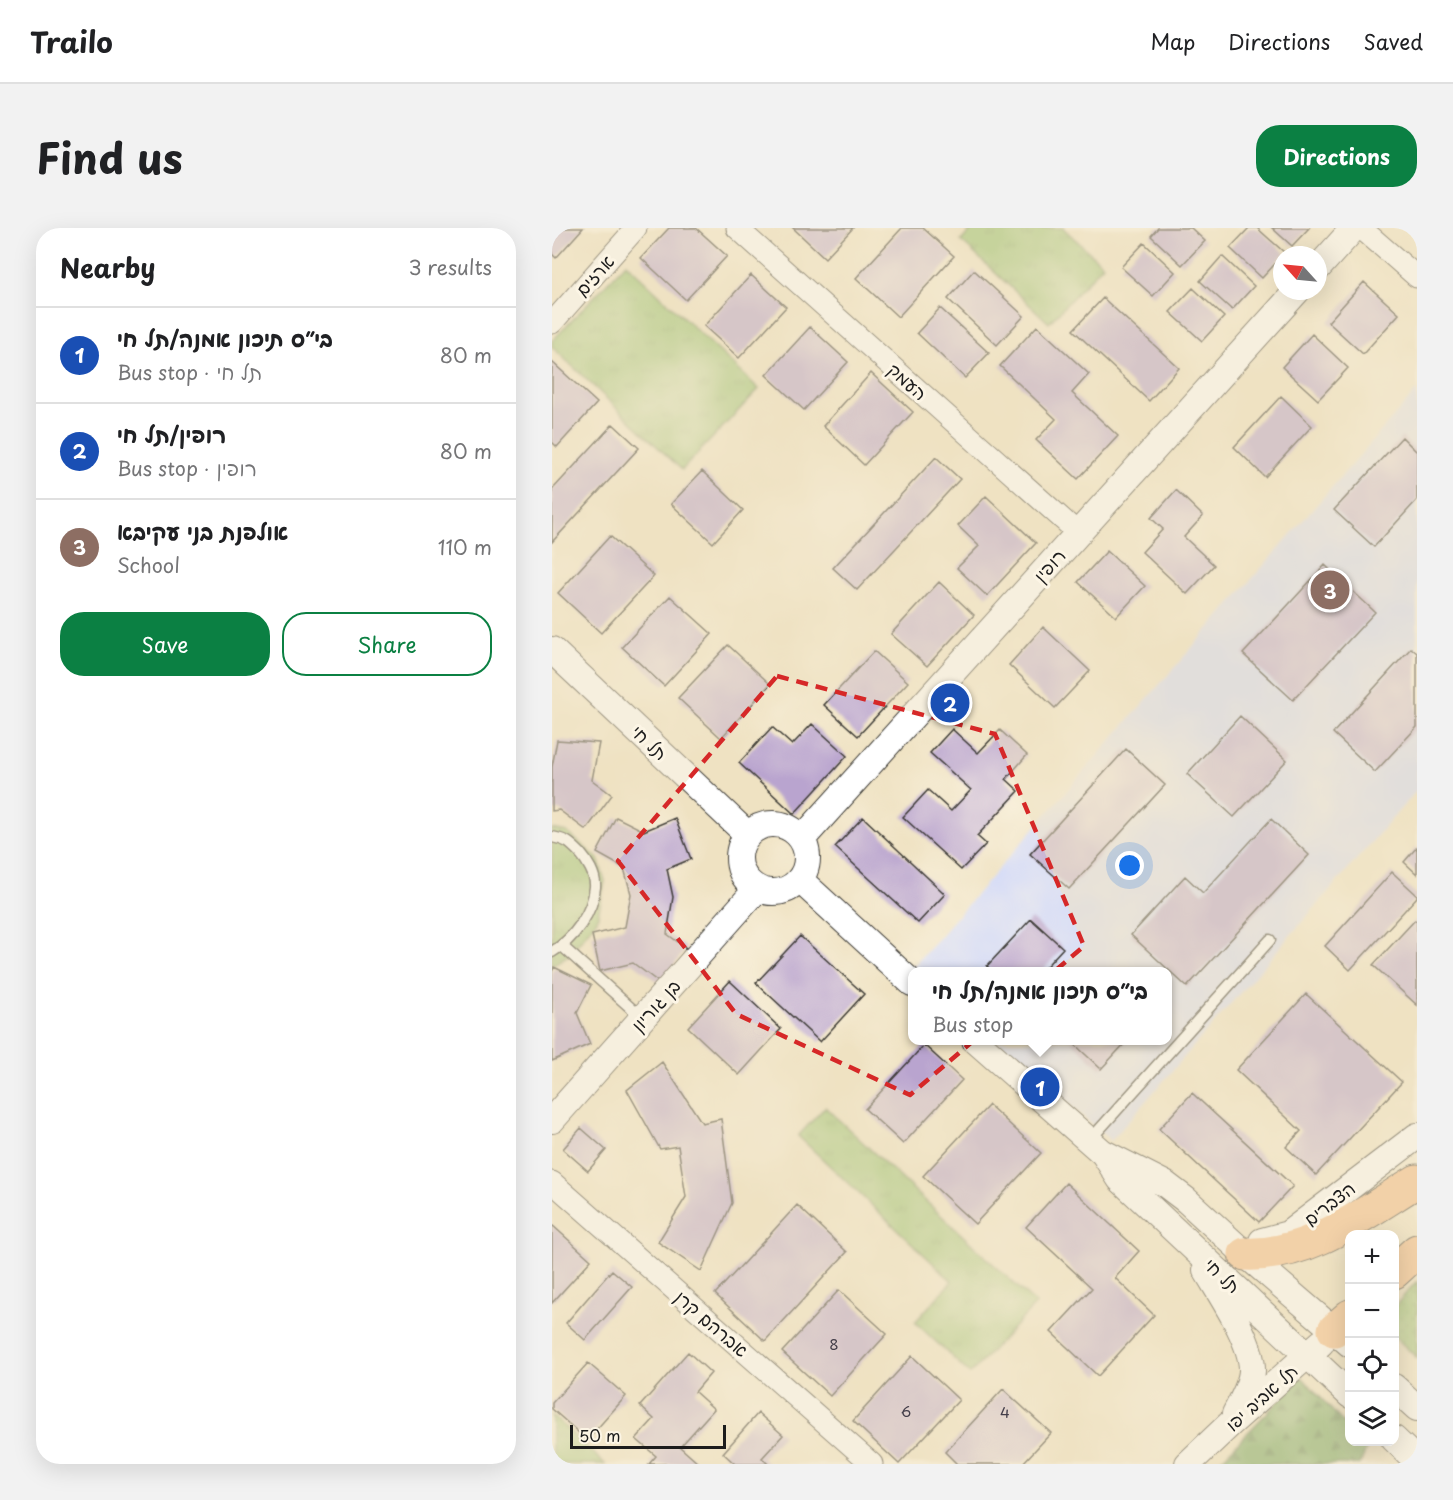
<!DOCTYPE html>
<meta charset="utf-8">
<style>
body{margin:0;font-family:"Playpen Sans","Playpen Sans Hebrew",sans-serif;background:#f2f2f2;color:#202124}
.controls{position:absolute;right:18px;bottom:18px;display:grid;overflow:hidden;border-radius:12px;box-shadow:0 6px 24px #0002}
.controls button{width:54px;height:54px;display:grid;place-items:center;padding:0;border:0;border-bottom:2px solid #e0e0e0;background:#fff;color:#202124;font:30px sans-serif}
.compass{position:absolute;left:721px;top:18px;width:54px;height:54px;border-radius:50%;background:#fff;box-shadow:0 6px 24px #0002;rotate:297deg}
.scale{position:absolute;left:18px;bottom:15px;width:156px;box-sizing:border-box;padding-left:6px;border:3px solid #1c1c1c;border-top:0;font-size:16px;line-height:21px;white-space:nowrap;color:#1c1c1c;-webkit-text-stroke:4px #fcf5e5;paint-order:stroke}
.you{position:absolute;left:578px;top:638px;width:21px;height:21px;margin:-15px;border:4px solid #fff;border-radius:50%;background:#1a73e8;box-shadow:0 0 0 9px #1a73e833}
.badge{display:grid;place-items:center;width:39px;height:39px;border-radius:50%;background:#0b8043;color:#fff;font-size:20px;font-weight:700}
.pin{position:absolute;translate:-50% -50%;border:3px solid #fff;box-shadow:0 2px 6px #0006}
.popup{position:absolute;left:356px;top:739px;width:264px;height:78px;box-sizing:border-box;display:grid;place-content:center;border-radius:12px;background:#fff;filter:drop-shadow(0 2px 4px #0005);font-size:20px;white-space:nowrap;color:#757577}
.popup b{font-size:22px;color:#202124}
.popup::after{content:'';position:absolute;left:50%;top:100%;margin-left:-12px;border:12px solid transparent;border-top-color:#fff}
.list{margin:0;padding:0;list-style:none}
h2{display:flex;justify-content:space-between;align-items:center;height:78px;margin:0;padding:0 24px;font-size:26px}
h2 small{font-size:20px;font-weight:400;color:#757577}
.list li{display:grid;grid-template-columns:39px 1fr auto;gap:18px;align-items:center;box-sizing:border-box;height:96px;padding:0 24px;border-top:2px solid #e0e0e0}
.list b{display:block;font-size:22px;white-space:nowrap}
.list p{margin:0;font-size:20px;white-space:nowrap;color:#757577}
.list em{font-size:20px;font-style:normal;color:#757577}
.actions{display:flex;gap:12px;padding:18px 24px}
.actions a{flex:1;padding:14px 0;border:2px solid #0b8043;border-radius:24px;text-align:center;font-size:21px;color:#0b8043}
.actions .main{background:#0b8043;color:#fff}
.icon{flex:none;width:33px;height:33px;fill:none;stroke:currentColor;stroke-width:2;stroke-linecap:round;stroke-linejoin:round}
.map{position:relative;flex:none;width:865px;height:1236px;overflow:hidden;border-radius:24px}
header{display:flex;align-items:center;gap:36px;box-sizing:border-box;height:84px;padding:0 30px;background:#fff;border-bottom:2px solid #e0e0e0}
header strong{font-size:28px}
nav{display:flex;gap:33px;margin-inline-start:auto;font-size:21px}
.intro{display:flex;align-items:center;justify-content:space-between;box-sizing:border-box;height:144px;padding:0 36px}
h1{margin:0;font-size:42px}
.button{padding:15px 27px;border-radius:24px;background:#0b8043;color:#fff;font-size:21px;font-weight:700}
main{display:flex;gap:36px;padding:0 36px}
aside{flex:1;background:#fff;border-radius:24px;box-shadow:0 6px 24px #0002}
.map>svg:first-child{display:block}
</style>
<header>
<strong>Trailo</strong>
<nav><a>Map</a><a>Directions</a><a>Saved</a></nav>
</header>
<div class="intro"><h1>Find us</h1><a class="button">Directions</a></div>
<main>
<aside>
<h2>Nearby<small>3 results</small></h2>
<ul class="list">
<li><span class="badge" style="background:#1a4fb4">1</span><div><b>בי״ס תיכון אמנה/תל חי</b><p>Bus stop · תל חי</p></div><em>80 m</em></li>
<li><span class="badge" style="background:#1a4fb4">2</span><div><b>רופין/תל חי</b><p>Bus stop · רופין</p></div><em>80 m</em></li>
<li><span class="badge" style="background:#8d6e63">3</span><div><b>אולפנת בני עקיבא</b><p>School</p></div><em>110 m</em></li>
</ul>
<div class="actions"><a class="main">Save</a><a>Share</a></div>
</aside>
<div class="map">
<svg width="865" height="1236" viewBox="0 0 865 1236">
<defs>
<pattern id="grass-dots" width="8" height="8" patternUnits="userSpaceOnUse" patternTransform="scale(1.5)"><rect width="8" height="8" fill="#96c16e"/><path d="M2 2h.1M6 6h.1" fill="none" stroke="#81a55f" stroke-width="1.8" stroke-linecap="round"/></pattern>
<pattern id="forest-firs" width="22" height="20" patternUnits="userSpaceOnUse" patternTransform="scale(1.5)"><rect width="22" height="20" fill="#78a761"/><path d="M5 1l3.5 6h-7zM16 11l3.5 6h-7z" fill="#62874f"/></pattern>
<pattern id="park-tufts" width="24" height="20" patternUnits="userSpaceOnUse" patternTransform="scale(1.5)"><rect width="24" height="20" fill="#96c16e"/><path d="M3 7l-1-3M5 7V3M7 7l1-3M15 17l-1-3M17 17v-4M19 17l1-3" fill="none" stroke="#81a55f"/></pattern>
</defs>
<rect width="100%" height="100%" fill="#fcf5e5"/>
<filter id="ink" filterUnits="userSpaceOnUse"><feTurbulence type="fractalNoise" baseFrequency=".0167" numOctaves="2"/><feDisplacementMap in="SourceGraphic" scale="12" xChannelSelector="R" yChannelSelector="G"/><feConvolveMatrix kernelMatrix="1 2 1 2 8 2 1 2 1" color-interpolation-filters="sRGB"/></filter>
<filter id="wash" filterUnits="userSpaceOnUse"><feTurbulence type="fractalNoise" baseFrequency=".008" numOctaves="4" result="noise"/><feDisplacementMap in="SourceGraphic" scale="24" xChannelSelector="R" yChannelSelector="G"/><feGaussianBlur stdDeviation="1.35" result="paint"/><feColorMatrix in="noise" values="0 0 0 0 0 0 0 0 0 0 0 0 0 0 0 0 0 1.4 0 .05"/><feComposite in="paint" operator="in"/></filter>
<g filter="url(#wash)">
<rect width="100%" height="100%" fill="#efe2c2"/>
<path fill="#d1d9f9" d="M 865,162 L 865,562 L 559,913 L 445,813 L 616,812 L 616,744 L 366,744 L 361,739 Z"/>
<path fill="url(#grass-dots)" stroke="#596e45" stroke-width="1.5" d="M 865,1053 L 865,1130 L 843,1109 L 842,1079 Z"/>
<path fill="url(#forest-firs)" stroke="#4a623e" stroke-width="1.5" d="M 750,1149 L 797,1201 L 798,1214 L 809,1214 L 815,1220 L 808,1236 L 665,1236 Z"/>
<path fill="url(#park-tufts)" stroke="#596e45" stroke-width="1.5" d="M 421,0 L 511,0 L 551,37 L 497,95 L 409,13 Z
M 74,35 L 207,161 L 130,242 L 0,119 L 0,113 Z
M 0,601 L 15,604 L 46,631 L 53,653 L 45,692 L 17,727 L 0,737 Z
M 273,879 L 484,1076 L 418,1146 L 363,1094 L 400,1053 L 246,908 Z
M 0,1187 L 53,1236 L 0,1236 Z"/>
<g id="blocks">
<path fill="#b9a4cf" d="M 0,0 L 31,0 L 4,30 L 0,26 Z
M 117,0 L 144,0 L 175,28 L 134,72 L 89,30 Z
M 241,0 L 301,0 L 273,30 Z
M 350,0 L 371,0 L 402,28 L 346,89 L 304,50 Z
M 606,0 L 639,0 L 653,13 L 630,37 L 599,8 Z
M 697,0 L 705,0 L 733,25 L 710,50 L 678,20 Z
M 720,0 L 757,0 L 740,18 Z
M 592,15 L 623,44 L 601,68 L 569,39 Z
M 670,28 L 702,58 L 680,82 L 648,53 Z
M 422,42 L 472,88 L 445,117 L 396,71 Z
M 199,47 L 234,79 L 187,130 L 152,98 Z
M 812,54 L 847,86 L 811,126 L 776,94 Z
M 641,60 L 672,89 L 650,113 L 618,84 Z
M 551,70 L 627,140 L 597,173 L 521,102 Z
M 388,80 L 437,125 L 413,150 L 365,105 Z
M 485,98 L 537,146 L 520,165 L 566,208 L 526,251 L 484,212 L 504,191 L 448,138 Z
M 258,99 L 296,134 L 252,182 L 214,147 Z
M 760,106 L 796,140 L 766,172 L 730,139 Z
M 0,134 L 45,175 L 5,219 L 0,214 Z
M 319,145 L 361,184 L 312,237 L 271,198 Z
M 729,168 L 760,198 L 713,249 L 682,219 Z
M 61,196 L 87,220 L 0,314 L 0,262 Z
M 850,209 L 865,224 L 865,272 L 822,319 L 782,282 Z
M 384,229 L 408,251 L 305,362 L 281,340 Z
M 150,243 L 191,282 L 161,315 L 119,276 Z
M 624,262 L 651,288 L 632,309 L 662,337 L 635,366 L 590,324 L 611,301 L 599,290 Z
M 434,268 L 484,315 L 435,368 L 405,340 L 427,318 L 406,298 Z
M 58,308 L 102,348 L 49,405 L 6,365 Z
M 555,323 L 593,358 L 564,389 L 526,354 Z
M 773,337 L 823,384 L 741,472 L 691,426 Z
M 387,354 L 422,387 L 375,438 L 339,406 Z
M 118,368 L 160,406 L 112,458 L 70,419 Z
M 491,399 L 538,443 L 503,480 L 457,437 Z
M 176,417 L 218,456 L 169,510 L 126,470 Z
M 859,420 L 865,425 L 865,499 L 823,544 L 781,505 Z
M 322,423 L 356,454 L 306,508 L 272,477 Z
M 688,488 L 735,532 L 682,589 L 635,546 Z
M 260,496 L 295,528 L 242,586 L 187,535 L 220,499 L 240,517 Z
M 400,501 L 426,525 L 448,502 L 475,527 L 454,551 L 467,563 L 425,608 L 434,616 L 409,642 L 351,589 L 376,562 L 399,583 L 419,562 L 378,525 Z
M 5,512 L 47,515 L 40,552 L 60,567 L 34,602 L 7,582 L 0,583 L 0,539 Z
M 574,521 L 613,557 L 517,661 L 478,626 Z
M 64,589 L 92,603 L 123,590 L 139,631 L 115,641 L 121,669 L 115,706 L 134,720 L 109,756 L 81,735 L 48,743 L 40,707 L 73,699 L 79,666 L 72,640 L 45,625 Z
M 311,589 L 393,666 L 366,695 L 283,619 Z
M 719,591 L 757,627 L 635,759 L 579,707 L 633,648 L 651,665 Z
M 865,619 L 865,646 L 852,634 Z
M 840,644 L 865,667 L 865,669 L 798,742 L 773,718 Z
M 479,691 L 511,720 L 489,744 L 441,744 L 435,738 Z
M 863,692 L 865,694 L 865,777 L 821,737 Z
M 248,708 L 312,766 L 268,814 L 204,755 Z
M 2,739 L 39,757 L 25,785 L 38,816 L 0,833 L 0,744 Z
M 178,753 L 229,801 L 187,847 L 136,799 Z
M 754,766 L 850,854 L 764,947 L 734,919 L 749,903 L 684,842 Z
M 518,812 L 576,812 L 549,841 Z
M 372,817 L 410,852 L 351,916 L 313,881 Z
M 110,834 L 150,895 L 169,891 L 180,975 L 149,1043 L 106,1014 L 134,969 L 126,918 L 108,921 L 75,862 Z
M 640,865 L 741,958 L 707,994 L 607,901 Z
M 437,877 L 489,925 L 423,996 L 371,948 Z
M 29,900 L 54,922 L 36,943 L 11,921 Z
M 514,955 L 587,1023 L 563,1050 L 602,1087 L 546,1148 L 499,1104 L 540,1060 L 474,999 Z
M 245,977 L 295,1024 L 213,1113 L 163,1066 Z
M 0,997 L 39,1032 L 0,1075 Z
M 60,1042 L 80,1059 L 33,1112 L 14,1095 Z
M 287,1062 L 335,1106 L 278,1168 L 230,1124 Z
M 136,1124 L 159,1145 L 143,1164 L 162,1181 L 128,1219 L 147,1236 L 97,1236 L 104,1228 L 84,1211 L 102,1191 L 88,1178 Z
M 360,1128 L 407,1172 L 347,1236 L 301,1193 Z
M 36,1135 L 74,1168 L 35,1212 L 0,1181 L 0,1175 Z
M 451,1161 L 499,1205 L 470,1236 L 405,1236 L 393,1224 Z
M 206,1185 L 231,1207 L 210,1230 L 216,1236 L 183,1236 L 171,1225 Z"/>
</g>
</g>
<g filter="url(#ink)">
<use href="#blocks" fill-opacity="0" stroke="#3c3a35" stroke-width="1.5"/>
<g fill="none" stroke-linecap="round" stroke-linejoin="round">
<defs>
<path id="service" d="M 0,609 C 15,612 17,614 28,625 C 35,633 44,647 43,659 C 41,684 22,711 0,724
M 10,718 L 90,790
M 537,913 L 718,712"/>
<path id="minor" d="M 185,0 L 526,305
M 809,0 L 865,49
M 0,95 L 84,0
M 0,954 L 320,1236"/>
<path id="tertiary" d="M 766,40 L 802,0
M 0,422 L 196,607
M187 630a34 34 0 1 1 68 0a34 34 0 1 1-68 0Z
M 250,611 L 745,63
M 248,652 L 360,755
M 423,812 L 550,924 L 613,956 L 634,972 L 693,1026 L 798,1116
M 0,892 L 205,661
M 552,926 L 568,951 L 798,1167
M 710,1013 L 736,1006 L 865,908
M 654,1042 C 668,1066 701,1114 700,1143 C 699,1158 690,1172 683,1186
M 842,1159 L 865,1180
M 842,1211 L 865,1233
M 636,1236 L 678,1196 L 769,1115"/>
<path id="motorway" d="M 693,1026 C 757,1029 812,985 865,953
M 842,1044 L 865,1023
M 782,1102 L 798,1088"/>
</defs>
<use href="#service" stroke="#3c3a35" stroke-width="13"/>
<use href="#minor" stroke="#3c3a35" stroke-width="23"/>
<use href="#tertiary" stroke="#3c3a35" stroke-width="28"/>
<use href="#motorway" stroke="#3c3a35" stroke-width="35"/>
<use href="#service" stroke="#fff" stroke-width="10"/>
<use href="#minor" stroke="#fff" stroke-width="21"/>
<use href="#tertiary" stroke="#fff" stroke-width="26"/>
<use href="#motorway" stroke="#f7bd88" stroke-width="33"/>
</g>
</g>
<path d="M0 0H865V1236H0ZM 225,448 L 443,506 L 532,718 L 358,867 L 184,786 L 66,633 Z" fill="#efe2c2" fill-opacity=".55" fill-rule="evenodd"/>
<path fill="none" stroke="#d62828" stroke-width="4.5" stroke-dasharray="12 8" stroke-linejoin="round" d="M 225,448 L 443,506 L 532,718 L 358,867 L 184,786 L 66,633 Z"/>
<g text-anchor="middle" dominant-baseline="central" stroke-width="6" stroke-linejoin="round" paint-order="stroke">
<g font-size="15" fill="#433e49">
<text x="282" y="1115">8</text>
<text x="354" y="1182">6</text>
<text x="453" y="1183">4</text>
</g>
<g font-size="18" fill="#1c1c1c" stroke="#fcf5e5">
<text transform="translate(42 47) rotate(-48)">ארזים</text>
<text transform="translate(356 153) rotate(42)">העמק</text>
<text transform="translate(497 337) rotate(-48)">רופין</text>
<text transform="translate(98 514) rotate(43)">תל חי</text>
<text transform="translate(103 777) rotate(-48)">בן גוריון</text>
<text transform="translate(777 975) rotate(-38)">הצברים</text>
<text transform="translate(671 1047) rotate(43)">תל חי</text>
<text transform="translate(160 1095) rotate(41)">אברהם קרן</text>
<text transform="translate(709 1169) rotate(-42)">תל אביב יפו</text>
</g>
</g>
</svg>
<div class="controls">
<button>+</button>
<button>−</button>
<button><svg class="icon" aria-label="locate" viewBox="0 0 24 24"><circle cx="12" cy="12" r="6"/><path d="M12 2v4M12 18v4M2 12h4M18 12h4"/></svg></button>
<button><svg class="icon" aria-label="layers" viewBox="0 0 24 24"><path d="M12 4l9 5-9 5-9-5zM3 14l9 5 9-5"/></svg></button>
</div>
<svg class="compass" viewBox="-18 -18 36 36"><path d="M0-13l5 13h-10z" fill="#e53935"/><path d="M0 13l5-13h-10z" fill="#757577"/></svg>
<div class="scale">50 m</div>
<div class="you"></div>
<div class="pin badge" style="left:488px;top:859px;background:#1a4fb4">1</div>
<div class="popup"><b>בי״ס תיכון אמנה/תל חי</b>Bus stop</div>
<div class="pin badge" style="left:398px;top:475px;background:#1a4fb4">2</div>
<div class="pin badge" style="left:778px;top:362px;background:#8d6e63">3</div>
</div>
</main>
